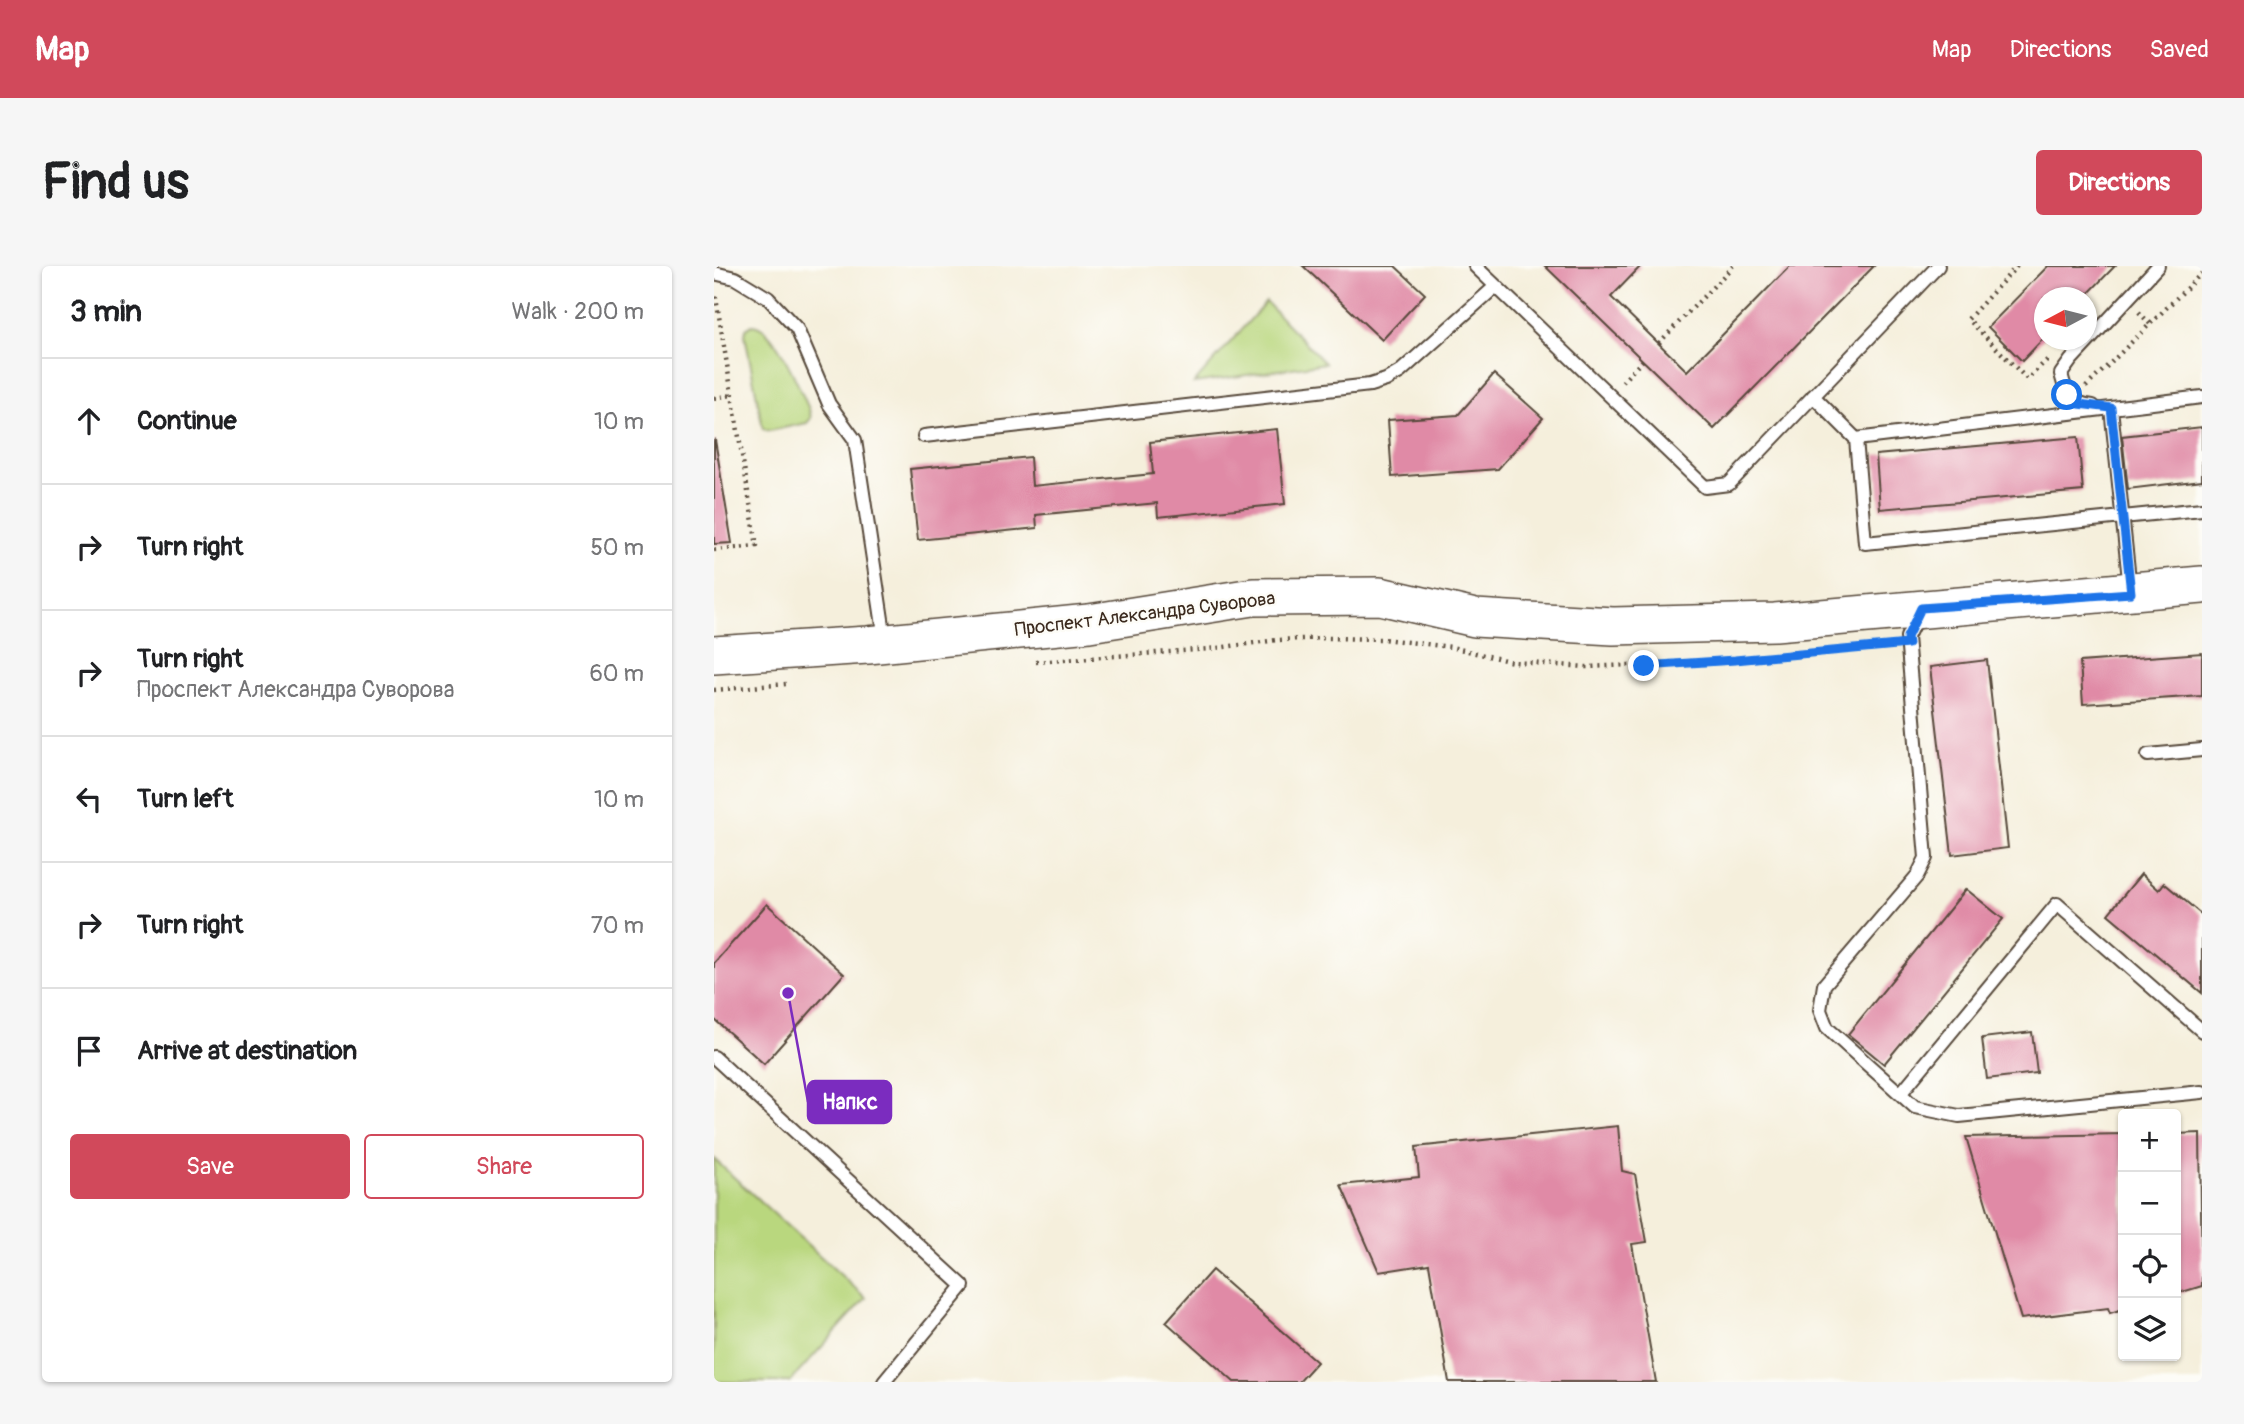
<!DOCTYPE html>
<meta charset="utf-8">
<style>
body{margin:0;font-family:Pangolin,sans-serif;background:#f6f6f6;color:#202124}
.controls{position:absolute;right:21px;bottom:21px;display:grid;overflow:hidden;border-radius:7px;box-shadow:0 2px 5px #0004}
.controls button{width:63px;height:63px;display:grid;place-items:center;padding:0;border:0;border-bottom:2px solid #e0e0e0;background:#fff;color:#202124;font:35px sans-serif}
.compass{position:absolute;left:1320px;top:21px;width:63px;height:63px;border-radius:50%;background:#fff;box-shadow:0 2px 5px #0004;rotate:263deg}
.stop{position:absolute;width:21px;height:21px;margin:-16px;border:5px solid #1a73e8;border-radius:50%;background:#fff}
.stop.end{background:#1a73e8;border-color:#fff;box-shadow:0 2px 7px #0008}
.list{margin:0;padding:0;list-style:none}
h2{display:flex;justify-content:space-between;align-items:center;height:91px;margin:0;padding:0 28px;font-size:30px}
h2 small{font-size:23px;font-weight:400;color:#757577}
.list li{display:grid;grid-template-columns:46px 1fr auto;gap:21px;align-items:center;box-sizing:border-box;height:126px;padding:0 28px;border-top:2px solid #e0e0e0}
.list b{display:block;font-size:26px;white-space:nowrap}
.list p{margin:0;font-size:23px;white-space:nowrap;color:#757577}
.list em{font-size:23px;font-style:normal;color:#757577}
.actions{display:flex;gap:14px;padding:21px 28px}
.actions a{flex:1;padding:16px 0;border:2px solid #d1495b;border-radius:7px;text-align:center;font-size:24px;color:#d1495b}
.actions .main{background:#d1495b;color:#fff}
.icon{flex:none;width:38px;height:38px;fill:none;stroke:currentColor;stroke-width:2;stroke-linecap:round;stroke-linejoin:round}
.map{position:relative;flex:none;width:1488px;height:1116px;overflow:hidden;border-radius:7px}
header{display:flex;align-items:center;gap:42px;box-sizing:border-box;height:98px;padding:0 35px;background:#d1495b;color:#fff}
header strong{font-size:33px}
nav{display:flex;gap:38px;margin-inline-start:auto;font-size:24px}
.intro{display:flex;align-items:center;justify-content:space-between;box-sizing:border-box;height:168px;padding:0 42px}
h1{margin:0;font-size:49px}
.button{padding:18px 32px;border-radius:7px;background:#d1495b;color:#fff;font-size:24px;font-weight:700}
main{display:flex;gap:42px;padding:0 42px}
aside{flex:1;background:#fff;border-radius:7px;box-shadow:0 2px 5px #0004}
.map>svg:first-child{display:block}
</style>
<header>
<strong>Map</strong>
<nav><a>Map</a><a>Directions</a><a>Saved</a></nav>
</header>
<div class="intro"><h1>Find us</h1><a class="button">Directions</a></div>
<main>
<aside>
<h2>3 min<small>Walk · 200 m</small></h2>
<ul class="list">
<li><svg class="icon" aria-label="ahead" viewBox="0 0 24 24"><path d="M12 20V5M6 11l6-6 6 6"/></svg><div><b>Continue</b></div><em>10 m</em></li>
<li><svg class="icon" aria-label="right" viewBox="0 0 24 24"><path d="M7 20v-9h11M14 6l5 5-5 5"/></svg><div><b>Turn right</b></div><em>50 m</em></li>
<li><svg class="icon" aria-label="right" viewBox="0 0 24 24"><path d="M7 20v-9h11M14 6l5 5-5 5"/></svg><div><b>Turn right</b><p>Проспект Александра Суворова</p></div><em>60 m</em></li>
<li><svg class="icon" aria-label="left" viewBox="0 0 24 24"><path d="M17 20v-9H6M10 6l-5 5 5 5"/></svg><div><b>Turn left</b></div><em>10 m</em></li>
<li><svg class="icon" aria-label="right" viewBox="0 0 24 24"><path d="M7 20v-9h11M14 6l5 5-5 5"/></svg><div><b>Turn right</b></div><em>70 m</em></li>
<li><svg class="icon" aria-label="arrive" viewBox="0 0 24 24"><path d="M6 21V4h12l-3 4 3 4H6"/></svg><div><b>Arrive at destination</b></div></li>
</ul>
<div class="actions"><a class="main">Save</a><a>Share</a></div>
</aside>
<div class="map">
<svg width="1488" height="1116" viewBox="0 0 1488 1116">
<rect width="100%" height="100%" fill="#fdfcf7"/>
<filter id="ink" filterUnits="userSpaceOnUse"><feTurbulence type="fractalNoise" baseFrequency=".0143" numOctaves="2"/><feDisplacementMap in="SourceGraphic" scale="14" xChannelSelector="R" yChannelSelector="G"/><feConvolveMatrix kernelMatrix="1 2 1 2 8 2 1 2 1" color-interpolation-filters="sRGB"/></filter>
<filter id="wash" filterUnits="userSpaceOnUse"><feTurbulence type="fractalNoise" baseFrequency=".00686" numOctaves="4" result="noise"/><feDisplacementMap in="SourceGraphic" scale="28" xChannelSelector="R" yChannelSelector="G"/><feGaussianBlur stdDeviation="1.57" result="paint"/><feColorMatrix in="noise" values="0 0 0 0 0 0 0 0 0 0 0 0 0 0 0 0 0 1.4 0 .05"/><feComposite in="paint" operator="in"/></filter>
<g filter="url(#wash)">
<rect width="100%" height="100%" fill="#f5efdc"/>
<path fill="#b9d77e" stroke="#7a804e" stroke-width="2" d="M 552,36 L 611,97 L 480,117 Z
M 38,59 C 61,59 86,124 95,143 L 97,152 L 93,157 L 55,165 L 49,163 L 31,69 L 32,63 Z
M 0,893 L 152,1032 L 76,1116 L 0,1116 Z"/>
<g id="blocks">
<path fill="#e08aa6" d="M 589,0 L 681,0 L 711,28 L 668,74 Z
M 831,0 L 927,0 L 897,31 L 973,105 L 1076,0 L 1160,0 L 1000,163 Z
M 1334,0 L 1401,0 L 1370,32 L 1330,32 L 1330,72 L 1308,95 L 1274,61 Z
M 780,108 L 829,152 L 784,203 L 678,211 L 674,154 L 744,149 Z
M 1488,161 L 1488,214 L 1414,223 L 1408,170 Z
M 563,163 L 571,238 L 444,251 L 443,237 L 322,249 L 323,262 L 204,274 L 196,203 L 316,191 L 318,220 L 439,208 L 436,176 Z
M 1364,171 L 1369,225 L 1166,243 L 1162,189 Z
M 1,174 L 18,277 L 0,278 L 0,175 Z
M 1488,387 L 1488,430 L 1369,438 L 1366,396 Z
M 1273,394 L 1294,582 L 1238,589 L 1216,401 Z
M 1427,608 L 1445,624 L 1450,617 L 1488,649 L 1488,727 L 1394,648 Z
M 1252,623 L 1289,653 L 1170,798 L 1134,768 Z
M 53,638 L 130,708 L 50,798 L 0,753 L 0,697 Z
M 1318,766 L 1323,807 L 1273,813 L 1268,772 Z
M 904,860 L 908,905 L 921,908 L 933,976 L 918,978 L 942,1116 L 735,1116 L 715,998 L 665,1006 L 627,919 L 705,911 L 702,881 Z
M 1486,867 L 1488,1020 L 1462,1028 L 1462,868 Z
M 1409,868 L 1409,1043 L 1396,1047 L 1394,1042 L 1307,1053 L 1252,871 Z
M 498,1004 L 603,1096 L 585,1116 L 520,1116 L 452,1056 Z"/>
</g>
</g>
<g filter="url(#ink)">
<use href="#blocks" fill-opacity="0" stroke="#57483a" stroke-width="2"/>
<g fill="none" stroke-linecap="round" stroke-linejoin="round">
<defs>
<path id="lane" d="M 761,0 L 991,221 L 1015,218 L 1224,0
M 0,7 L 21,12 L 54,32 L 83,63 L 115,138 L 141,174 L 171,373
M 1099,130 L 1142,173
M 1379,140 C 1355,137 1353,130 1347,108 L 1357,94 L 1444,0
M 1397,142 L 1142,173 L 1151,277 L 1488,243
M 210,170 L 656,119 L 672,114 L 686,106 L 782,20
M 1416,323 L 1397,142 L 1488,131
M 1203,350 L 1193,371 L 1212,592 L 1203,610 L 1110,719 L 1106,744 L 1113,762 L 1201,841 L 1245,850 L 1488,826
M 1434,489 L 1488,484
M 0,791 L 249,1020 L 170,1116
M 1187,827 L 1343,638 L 1488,765"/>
<path id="secondary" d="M 0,389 L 154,379 L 375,357 L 539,331 L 666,330 L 761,352 L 899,360 L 1061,356 L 1488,319"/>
</defs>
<use href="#lane" stroke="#57483a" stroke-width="16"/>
<use href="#secondary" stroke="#57483a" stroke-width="40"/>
<path stroke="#57483a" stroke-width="4.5" stroke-dasharray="2 5" stroke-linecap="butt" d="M 1303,0 L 1254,53 L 1313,113 L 1333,94
M 1425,46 L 1436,58
M 945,77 L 1019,0
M 908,116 L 929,94
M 1372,121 L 1488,7
M 0,132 L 18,129
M 0,284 L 43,280 L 1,26
M 322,396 L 495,383 L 563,374 L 611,372 L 669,373 L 737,381 L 799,396 L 873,401 L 1021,394 L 1100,386
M 0,424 L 73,418"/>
<use href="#lane" stroke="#fff" stroke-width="12"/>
<use href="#secondary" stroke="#fff" stroke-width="37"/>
</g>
</g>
<g fill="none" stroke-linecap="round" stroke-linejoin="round" filter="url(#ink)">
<path stroke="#1a73e8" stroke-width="9" d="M 930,400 L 1021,394 L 1194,378 L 1193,371 L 1207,342 L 1417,327 L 1397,142 L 1365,138 L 1353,129"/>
</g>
<g text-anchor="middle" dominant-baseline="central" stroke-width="5" stroke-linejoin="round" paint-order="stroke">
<g font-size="19" fill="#3b2a1e" stroke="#fdfcf7">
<text transform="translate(431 348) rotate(-7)">Проспект Александра Суворова</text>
</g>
</g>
<path fill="none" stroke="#7b2cbf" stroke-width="2.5" d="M74 727L94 836"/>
<circle fill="#7b2cbf" stroke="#fdfcf7" stroke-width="2.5" cx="74" cy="727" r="7"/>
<rect fill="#7b2cbf" stroke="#7b2cbf" stroke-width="2.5" x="94" y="815" width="83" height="42" rx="7"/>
<g font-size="21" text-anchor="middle" font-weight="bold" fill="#fff">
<text x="136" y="843">Напкс</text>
</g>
</svg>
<div class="controls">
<button>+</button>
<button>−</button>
<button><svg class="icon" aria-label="locate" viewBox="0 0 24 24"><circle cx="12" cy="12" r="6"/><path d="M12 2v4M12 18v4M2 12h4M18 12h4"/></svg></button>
<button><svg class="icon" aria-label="layers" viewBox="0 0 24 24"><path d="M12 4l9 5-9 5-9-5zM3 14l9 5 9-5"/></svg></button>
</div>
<svg class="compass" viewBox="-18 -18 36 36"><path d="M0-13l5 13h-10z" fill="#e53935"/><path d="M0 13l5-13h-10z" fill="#757577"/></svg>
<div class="stop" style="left:1353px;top:129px"></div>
<div class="stop end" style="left:930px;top:400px"></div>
</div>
</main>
